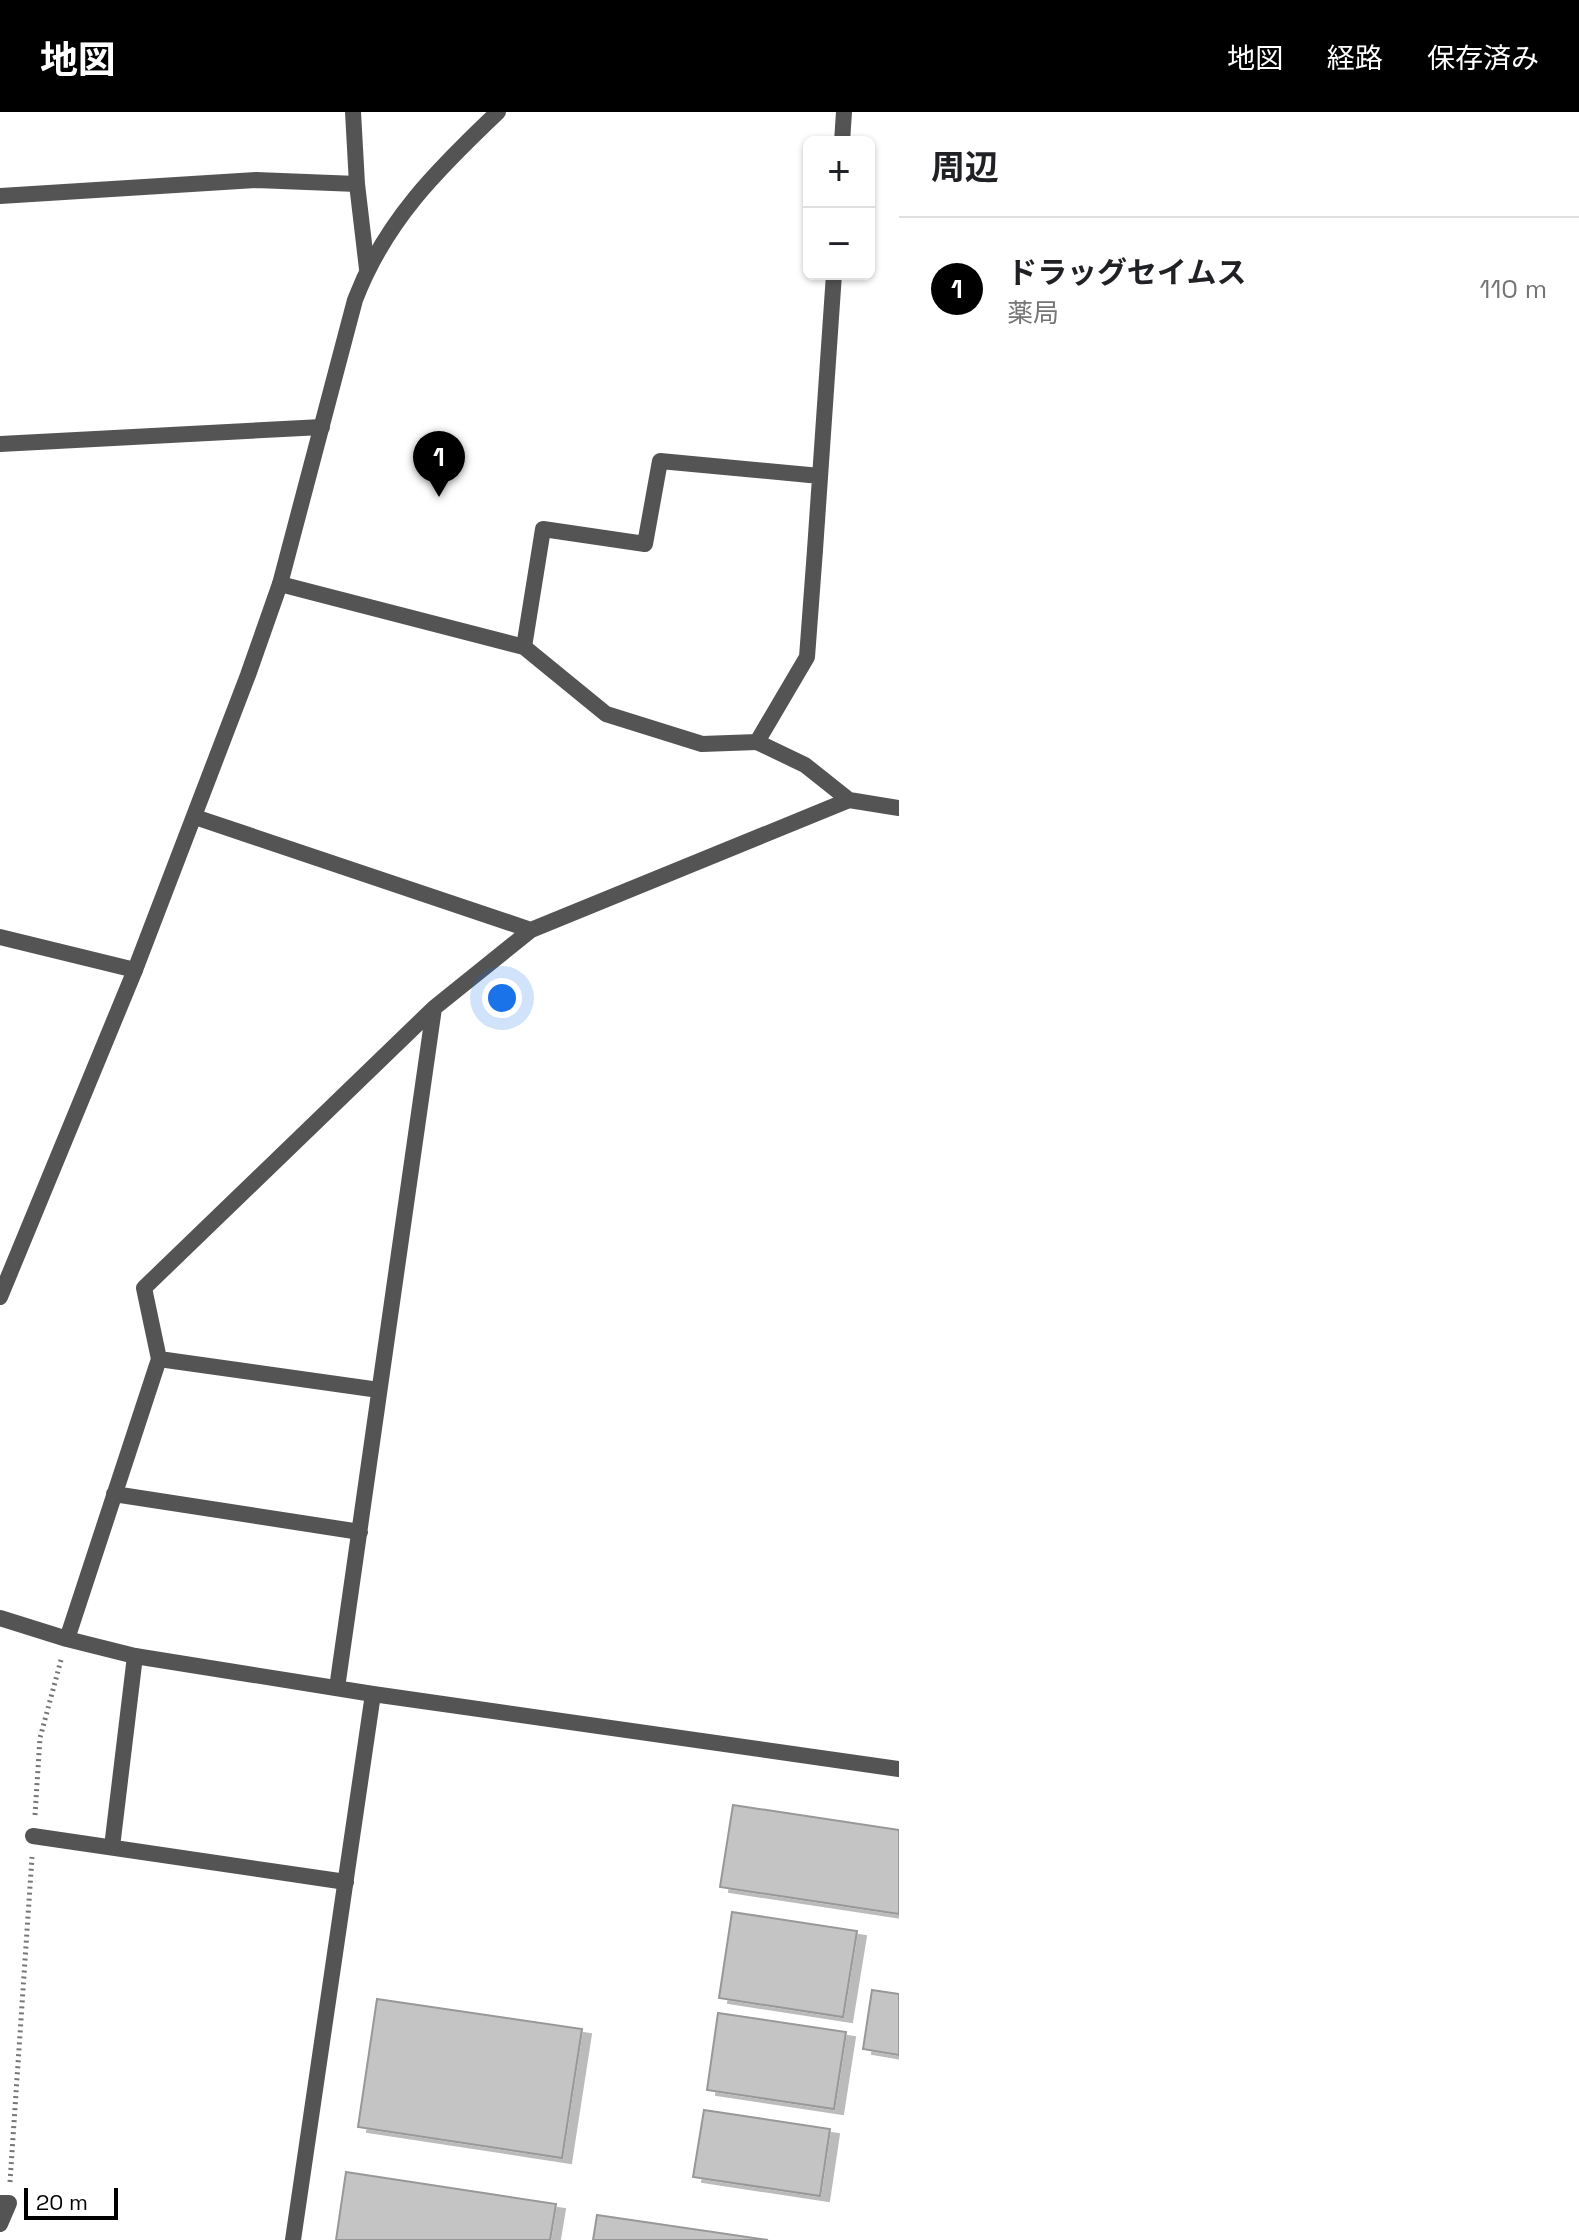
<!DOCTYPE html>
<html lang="ja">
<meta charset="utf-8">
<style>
body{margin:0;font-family:"Space Grotesk","Noto Sans JP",sans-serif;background:#f6f6f6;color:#202124}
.controls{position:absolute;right:24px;top:24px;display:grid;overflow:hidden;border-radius:12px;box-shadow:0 2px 6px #0004}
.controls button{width:72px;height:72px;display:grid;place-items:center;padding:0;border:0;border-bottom:2px solid #e0e0e0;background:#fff;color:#202124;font:40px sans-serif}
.scale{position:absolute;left:24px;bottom:20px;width:94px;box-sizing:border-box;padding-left:8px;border:4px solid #000;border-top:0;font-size:22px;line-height:28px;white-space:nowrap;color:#000;-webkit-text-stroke:6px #fff;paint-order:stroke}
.you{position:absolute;left:502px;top:886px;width:28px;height:28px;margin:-20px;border:6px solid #fff;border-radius:50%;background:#1a73e8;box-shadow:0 0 0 12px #1a73e833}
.badge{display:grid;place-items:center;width:52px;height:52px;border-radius:50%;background:#000;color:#fff;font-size:26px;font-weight:700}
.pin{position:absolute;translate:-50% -66px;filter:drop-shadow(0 2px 4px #0008)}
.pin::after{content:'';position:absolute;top:42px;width:28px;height:24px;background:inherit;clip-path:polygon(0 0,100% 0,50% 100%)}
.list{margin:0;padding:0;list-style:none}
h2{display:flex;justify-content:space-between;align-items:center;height:104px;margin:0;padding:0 32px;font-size:34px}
h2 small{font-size:26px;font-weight:400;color:#757577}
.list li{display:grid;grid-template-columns:52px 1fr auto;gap:24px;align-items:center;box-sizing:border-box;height:144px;padding:0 32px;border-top:2px solid #e0e0e0}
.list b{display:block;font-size:30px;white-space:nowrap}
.list p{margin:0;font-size:26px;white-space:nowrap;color:#757577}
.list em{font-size:26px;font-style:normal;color:#757577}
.map{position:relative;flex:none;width:899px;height:2128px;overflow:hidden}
header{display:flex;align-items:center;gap:48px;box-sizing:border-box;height:112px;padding:0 40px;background:#000;color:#fff}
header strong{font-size:38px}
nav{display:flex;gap:44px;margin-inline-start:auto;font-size:28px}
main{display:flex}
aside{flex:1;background:#fff}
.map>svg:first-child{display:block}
</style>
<header>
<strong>地図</strong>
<nav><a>地図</a><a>経路</a><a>保存済み</a></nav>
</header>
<main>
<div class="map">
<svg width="899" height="2128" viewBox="0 0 899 2128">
<defs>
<filter id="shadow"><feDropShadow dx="9" dy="5" stdDeviation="0" flood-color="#0004"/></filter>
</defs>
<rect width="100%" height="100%" fill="#fff"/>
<path fill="#c4c4c4" stroke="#989898" stroke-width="2" filter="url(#shadow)" d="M 733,1693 L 899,1718 L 899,1802 L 720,1775 Z
M 732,1800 L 857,1819 L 843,1905 L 719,1886 Z
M 872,1878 L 899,1882 L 899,1943 L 863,1937 Z
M 377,1887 L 582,1917 L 562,2046 L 358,2015 Z
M 718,1901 L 846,1920 L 834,1997 L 707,1978 Z
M 704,1998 L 830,2017 L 820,2084 L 693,2065 Z
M 346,2060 L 556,2092 L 550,2128 L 336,2128 Z
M 597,2103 L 768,2128 L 593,2128 Z"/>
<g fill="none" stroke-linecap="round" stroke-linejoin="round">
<path stroke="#767676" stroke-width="5" stroke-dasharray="2 4" stroke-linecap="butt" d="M 35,1703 L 40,1626 L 61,1548
M 10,2070 L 32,1745"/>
<path stroke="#545454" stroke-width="16" d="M 280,472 L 524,535 L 606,602 L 702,632 L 757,630 L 807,545 L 815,438
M 33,1724 L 346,1770
M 112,1735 L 135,1544"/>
<path stroke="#545454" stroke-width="16" d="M 353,0 L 357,72 L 367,157
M 842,30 L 844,0
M 0,84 L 256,68 L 357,72
M 0,332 L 322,315
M 815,438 L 834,162
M 524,535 L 543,417 L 645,432 L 660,349 L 820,364
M 757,630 L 805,653 L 849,688
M 195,705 L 531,818
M 0,825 L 135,858
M 159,1247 L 379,1278
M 114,1382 L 360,1420
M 0,1506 L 67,1527 L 135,1544 L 373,1582 L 899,1657
M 67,1527 L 159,1247 L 144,1176 L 434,896 L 531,818 L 849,688 L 899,696
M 337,1576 L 434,896
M 0,2091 L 9,2091 L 0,2112
M 293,2128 L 373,1582"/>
<path stroke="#545454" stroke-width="16" d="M 0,1185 L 135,858 L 248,563 L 280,472 L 355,188 C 385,109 438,57 498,0"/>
</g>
</svg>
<div class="controls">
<button>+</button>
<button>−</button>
</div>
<div class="scale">20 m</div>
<div class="you"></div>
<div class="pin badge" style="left:439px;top:385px">1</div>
</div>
<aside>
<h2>周辺<small></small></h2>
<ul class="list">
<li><span class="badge">1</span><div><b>ドラッグセイムス</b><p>薬局</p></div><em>110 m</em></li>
</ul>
</aside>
</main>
